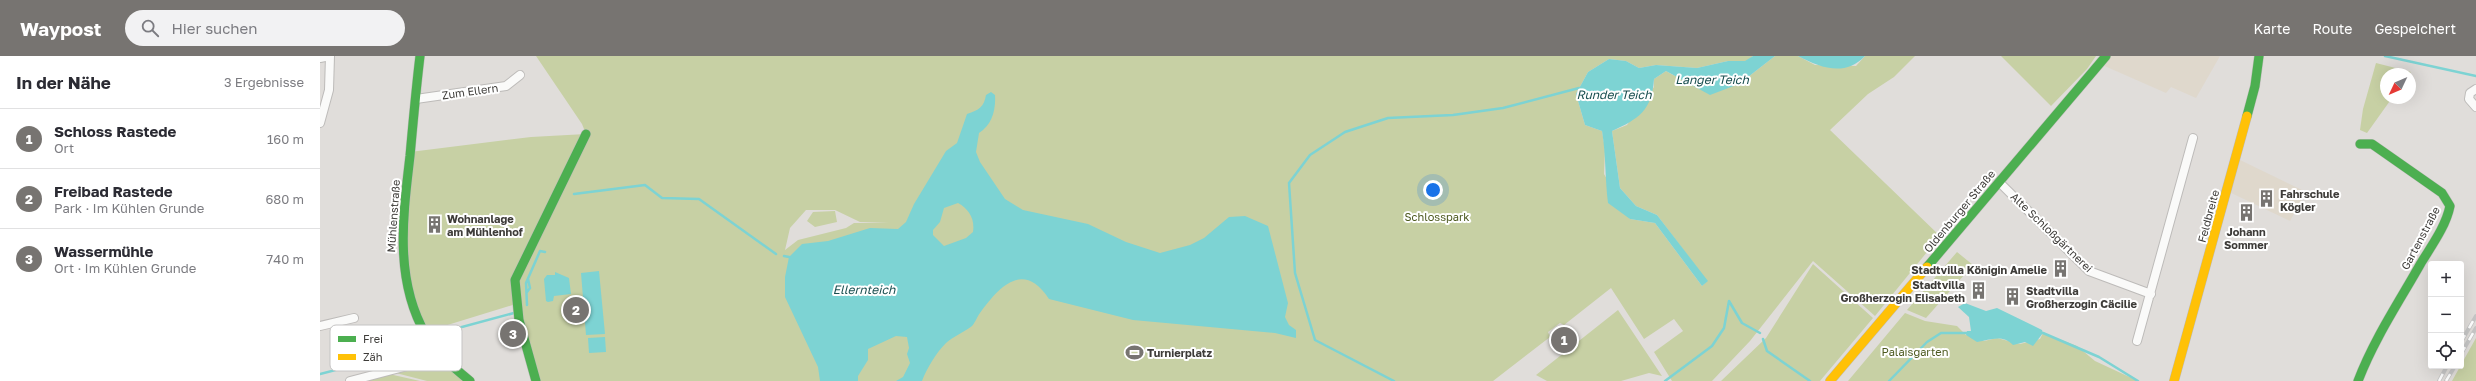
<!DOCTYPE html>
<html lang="de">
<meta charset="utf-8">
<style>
body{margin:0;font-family:"Golos Text",sans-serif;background:#f2f2f3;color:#2b2b33}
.controls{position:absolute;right:12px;bottom:12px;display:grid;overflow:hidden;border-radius:4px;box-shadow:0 4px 16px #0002}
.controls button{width:36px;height:36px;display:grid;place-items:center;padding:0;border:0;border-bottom:1px solid #e1e1e2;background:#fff;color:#2b2b33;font:20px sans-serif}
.compass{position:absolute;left:2060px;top:12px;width:36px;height:36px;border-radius:50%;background:#fff;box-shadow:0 4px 16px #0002;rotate:226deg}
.you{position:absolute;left:1113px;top:134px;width:14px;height:14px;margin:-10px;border:3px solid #fff;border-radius:50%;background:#1a73e8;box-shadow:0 0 0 6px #1a73e833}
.badge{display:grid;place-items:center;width:26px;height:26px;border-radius:50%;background:#777471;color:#fff;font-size:13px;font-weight:700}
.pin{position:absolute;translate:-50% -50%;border:2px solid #fff;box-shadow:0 1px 4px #0006}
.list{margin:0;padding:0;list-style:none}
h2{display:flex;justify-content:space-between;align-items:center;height:52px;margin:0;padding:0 16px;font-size:17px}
h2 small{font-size:13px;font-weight:400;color:#7c7c81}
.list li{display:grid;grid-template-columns:26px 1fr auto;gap:12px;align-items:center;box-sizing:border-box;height:60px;padding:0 16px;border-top:1px solid #e1e1e2}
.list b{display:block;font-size:15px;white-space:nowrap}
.list p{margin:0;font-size:13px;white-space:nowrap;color:#7c7c81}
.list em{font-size:13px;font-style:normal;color:#7c7c81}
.icon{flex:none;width:22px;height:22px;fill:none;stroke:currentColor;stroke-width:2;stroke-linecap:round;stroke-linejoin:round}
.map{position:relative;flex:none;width:2156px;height:325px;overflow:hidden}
header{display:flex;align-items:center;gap:24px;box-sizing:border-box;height:56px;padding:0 20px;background:#777471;color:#fff}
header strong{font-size:19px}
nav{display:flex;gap:22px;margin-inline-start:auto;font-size:14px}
.search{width:280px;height:36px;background:#f2f2f3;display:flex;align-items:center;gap:10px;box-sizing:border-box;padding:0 14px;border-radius:22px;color:#7c7c81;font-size:15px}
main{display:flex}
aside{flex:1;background:#fff}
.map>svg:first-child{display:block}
</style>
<header>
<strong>Waypost</strong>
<div class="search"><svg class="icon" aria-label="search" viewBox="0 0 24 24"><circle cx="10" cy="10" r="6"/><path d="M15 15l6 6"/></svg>Hier suchen</div>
<nav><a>Karte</a><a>Route</a><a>Gespeichert</a></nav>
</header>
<main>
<aside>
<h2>In der Nähe<small>3 Ergebnisse</small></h2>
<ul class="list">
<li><span class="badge">1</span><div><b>Schloss Rastede</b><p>Ort</p></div><em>160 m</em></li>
<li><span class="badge">2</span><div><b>Freibad Rastede</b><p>Park · Im Kühlen Grunde</p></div><em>680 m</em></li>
<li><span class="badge">3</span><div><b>Wassermühle</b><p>Ort · Im Kühlen Grunde</p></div><em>740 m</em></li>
</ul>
</aside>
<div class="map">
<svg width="2156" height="325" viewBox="0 0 2156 325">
<rect width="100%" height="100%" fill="#e0ddda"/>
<path fill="#dfd8cc" d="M 1786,0 L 1900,0 L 1876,42 L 1851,31 L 1846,37 L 1780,8 Z
M 1916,102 L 1986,136 L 1970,165 L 1907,135 Z"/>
<path fill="#c7d0a4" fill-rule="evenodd" d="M 216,0 L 1433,0 L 1425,6 L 1408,5 L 1377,12 L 1336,9 L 1319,12 L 1306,5 L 1289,3 L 1268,16 L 1256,38 L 1265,69 L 1282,75 L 1285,93 L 1284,118 L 1310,163 L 1335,167 L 1382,230 L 1387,225 L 1337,159 L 1316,150 L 1300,132 L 1292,75 L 1307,69 L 1334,31 L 1334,23 L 1346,15 L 1353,19 L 1407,32 L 1419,28 L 1455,0 L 1478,0 L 1495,9 L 1536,10 L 1545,0 L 1595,0 L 1574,21 L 1548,38 L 1510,74 L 1620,180 L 1555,260 L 1493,205 L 1430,285 L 1392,325 L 1352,325 L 1334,296 L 1363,275 L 1354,263 L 1324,283 L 1291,232 L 1244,269 L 1240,267 L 1228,276 L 1230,281 L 1173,325 L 217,325 L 196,248 L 108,275 L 85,223 L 90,96 L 211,81 L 266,78 L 262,68 ZM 486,154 L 515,154 L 540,166 L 569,167 L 534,167 L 526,172 L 478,184 L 465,194 L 470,172 Z
M 1681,0 L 1776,0 L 1767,13 L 1731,50 Z
M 2056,7 L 2091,16 L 2089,18 L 2066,18 L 2066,42 L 2072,42 L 2047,77 L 2040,74 L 2043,53 Z
M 515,155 L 517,166 L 495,171 L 487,165 L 493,156 Z
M 1637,196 L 1653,209 L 1606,262 L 1587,254 Z
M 1493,208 L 1553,262 L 1500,325 L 1401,325 L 1446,282 Z
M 1298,254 L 1342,320 L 1329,317 L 1301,325 L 1227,325 L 1216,319 Z
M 1585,257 L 1605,265 L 1637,270 L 1646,279 L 1664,285 L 1677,282 L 1700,288 L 1720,283 L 1723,277 L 1757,290 L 1775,305 L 1818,325 L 1528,325 Z
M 2156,282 L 2156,325 L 2132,325 Z
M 121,303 L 147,325 L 107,325 L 72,316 Z
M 69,318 L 100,325 L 40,325 Z"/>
<path fill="#7dd3d3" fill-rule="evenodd" d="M 1433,0 L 1455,0 L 1419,28 L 1390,39 L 1346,15 L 1334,23 C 1332,54 1319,63 1292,75 L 1300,132 L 1316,150 L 1337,159 L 1388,225 L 1382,230 L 1335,167 L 1310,163 L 1288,147 C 1285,123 1286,99 1282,75 L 1265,69 L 1256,38 L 1268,16 L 1289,3 L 1306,5 L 1319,12 L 1336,9 L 1377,12 L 1408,5 L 1425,5 Z
M 1478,0 L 1545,0 C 1525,21 1501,12 1478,0 Z
M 671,36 L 675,39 C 676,54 672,69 659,77 L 656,96 L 660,106 L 685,143 L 703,154 L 768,168 L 806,186 L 840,197 L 870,189 L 884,182 L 909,161 L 925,160 L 948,170 L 968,247 L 965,261 L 969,269 L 976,274 L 976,282 L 955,277 L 813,264 L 729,243 C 704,205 680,229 660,257 C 657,261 655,267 652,270 C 644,276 634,280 626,287 C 616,297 607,312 602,325 L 576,325 L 583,321 L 590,307 L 587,298 L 589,292 L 587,281 L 576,280 L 548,293 L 548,304 L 538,320 L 538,325 L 500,325 L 498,311 L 465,241 L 465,221 L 469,201 L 482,188 L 508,185 L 550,172 L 578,173 L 586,166 L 594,148 L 626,95 L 637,87 L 647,58 C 659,54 664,51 666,39 ZM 638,147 C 649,153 655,163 653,176 L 646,182 L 624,190 L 613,179 L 613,174 L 620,166 L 624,152 Z
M 279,215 L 285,278 L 266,279 L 261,217 Z
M 235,216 L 249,222 L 251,238 L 234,240 L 233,245 L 228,246 L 226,245 L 224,223 L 227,219 L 235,219 Z
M 1645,247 L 1666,255 L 1677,252 L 1722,274 L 1723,277 L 1713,290 L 1705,286 L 1693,289 C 1682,278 1670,284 1657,286 L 1646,279 L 1647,275 L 1651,275 L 1649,261 L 1638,251 Z
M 285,281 L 286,296 L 269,297 L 268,282 Z"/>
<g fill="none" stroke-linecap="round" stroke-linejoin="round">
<path stroke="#7dd3d3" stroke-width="2.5" d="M 2065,0 L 2156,20
M 254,138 L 325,129 L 342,142 L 379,143 L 456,198
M 464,200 L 469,201
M 207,236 L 210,232 L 208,223
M 207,249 L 206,227 L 220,195 L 225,196
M 1723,277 L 1779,301 L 1818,325
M 116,278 L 194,257
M 1443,283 L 1447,295 L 1490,325
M 0,318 L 62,302 L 104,283
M 1074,325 L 995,284 L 975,217 L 969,127 L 990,99 L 1025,76 L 1068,62 L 1133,59 L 1183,52 L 1259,32
M 1345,325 L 1392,290 L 1404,272 L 1409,245 L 1422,267 L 1440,277
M 1569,325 L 1607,286 L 1621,277 L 1647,277"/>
<defs>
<path id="street" d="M 0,2 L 10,0
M 2156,33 L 2150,37 L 2149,43 L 2156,51
M 96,43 L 186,30 L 200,19
M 0,67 L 9,34 L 10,0
M 1679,126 L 1769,215 L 1831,238
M 0,270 L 34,262
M 1817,285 L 1873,82
M 30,325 L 122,301"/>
<path id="fast" d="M 100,0 C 96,33 93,67 90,100 C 83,160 74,224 106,279 C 117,298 133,311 150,325
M 1927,60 L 1935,30 L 1939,0
M 1607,211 L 1786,0
M 216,325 L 199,264 L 195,224 L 266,78
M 2038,325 C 2054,283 2079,246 2101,207 C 2112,189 2126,170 2130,150 L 2122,137 L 2052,88 L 2040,88"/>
<path id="slow" d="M 1510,325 L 1607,211
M 1854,325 L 1927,60"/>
</defs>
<use href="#street" stroke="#bdbbb9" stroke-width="10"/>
<use href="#fast" stroke="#bdbbb9" stroke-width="10"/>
<use href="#slow" stroke="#bdbbb9" stroke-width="10"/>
<use href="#street" stroke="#fafaf9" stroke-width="8"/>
<use href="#fast" stroke="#4caf50" stroke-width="9"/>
<use href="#slow" stroke="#ffc107" stroke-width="9"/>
<defs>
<path id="rail" d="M 2141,286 L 2156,260
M 2141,298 L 2156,272
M 2119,325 L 2127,310
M 2126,325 L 2135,310"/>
</defs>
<use href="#rail" stroke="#c6c6c6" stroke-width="4"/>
<use href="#rail" stroke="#fff" stroke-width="2.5" stroke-dasharray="8" stroke-linecap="butt"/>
</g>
<defs>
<symbol id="building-bare" viewBox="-9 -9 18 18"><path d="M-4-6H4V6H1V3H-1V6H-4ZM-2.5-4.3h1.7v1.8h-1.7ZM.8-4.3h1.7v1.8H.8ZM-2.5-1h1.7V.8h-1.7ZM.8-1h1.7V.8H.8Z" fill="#777471" stroke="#fff" stroke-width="2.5" paint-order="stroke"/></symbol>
<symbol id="stadium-bare" viewBox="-9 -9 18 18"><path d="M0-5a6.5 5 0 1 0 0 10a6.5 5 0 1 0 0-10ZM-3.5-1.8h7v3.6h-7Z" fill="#777471" stroke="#fff" stroke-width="2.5" paint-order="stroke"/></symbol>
</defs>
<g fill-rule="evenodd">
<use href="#building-bare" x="1934" y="130" width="25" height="25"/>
<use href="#building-bare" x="1914" y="144" width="25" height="25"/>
<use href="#building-bare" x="102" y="156" width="25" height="25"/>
<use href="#building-bare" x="1728" y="200" width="25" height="25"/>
<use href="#building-bare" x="1646" y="222" width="25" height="25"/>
<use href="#building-bare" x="1680" y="228" width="25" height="25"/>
<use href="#stadium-bare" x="802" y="284" width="25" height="25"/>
</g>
<g text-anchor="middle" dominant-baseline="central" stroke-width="4" stroke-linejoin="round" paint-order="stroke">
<g font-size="11" fill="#3e3c39" stroke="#fff">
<text transform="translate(150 35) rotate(-8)">Zum Ellern</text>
<text transform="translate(1639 155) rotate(-50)">Oldenburger Straße</text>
<text transform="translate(73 160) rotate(-86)">Mühlenstraße</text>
<text transform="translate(1888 160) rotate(-75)">Feldbreite</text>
<text transform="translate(1732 176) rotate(44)">Alte Schloßgärtnerei</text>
<text transform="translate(2100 182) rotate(-62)">Gartenstraße</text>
</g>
<g font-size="11" font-weight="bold" fill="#3e3c39" stroke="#fff" text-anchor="start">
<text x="1960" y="137">Fahrschule<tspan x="1960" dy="13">Kögler</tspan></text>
<text x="127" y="162">Wohnanlage<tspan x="127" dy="13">am Mühlenhof</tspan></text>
<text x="1926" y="175" text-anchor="middle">Johann<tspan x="1926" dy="13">Sommer</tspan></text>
<text x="1727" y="213" text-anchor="end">Stadtvilla Königin Amelie</text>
<text x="1645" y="228" text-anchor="end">Stadtvilla<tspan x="1645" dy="13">Großherzogin Elisabeth</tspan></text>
<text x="1706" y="234">Stadtvilla<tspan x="1706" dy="13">Großherzogin Cäcilie</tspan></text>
<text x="827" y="296">Turnierplatz</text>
</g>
<g font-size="11" fill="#4d5a20" stroke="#fff">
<text x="1117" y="160">Schlosspark</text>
<text x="1595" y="295">Palaisgarten</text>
</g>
<g font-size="12" font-style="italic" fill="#184e4f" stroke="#fff">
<text x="1392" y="23">Langer Teich</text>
<text x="1294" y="38">Runder Teich</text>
<text x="544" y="233">Ellernteich</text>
</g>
</g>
<rect x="10" y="269" width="132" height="46" rx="6" fill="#fff" stroke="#c5c4c4" stroke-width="1"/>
<rect x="18" y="280" width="18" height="6" fill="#4caf50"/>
<rect x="18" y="298" width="18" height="6" fill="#ffc107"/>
<g font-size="11" fill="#3e3c39">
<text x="43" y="287">Frei</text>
<text x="43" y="305">Zäh</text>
</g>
</svg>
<div class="controls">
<button>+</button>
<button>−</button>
<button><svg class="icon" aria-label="locate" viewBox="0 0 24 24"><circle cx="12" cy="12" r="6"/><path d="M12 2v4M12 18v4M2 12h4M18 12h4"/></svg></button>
</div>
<svg class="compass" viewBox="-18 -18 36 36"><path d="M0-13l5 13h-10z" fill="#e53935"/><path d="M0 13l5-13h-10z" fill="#7c7c81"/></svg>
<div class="you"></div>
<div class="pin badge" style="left:1244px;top:284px">1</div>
<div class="pin badge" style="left:256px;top:254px">2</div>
<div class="pin badge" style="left:193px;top:278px">3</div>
</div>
</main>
